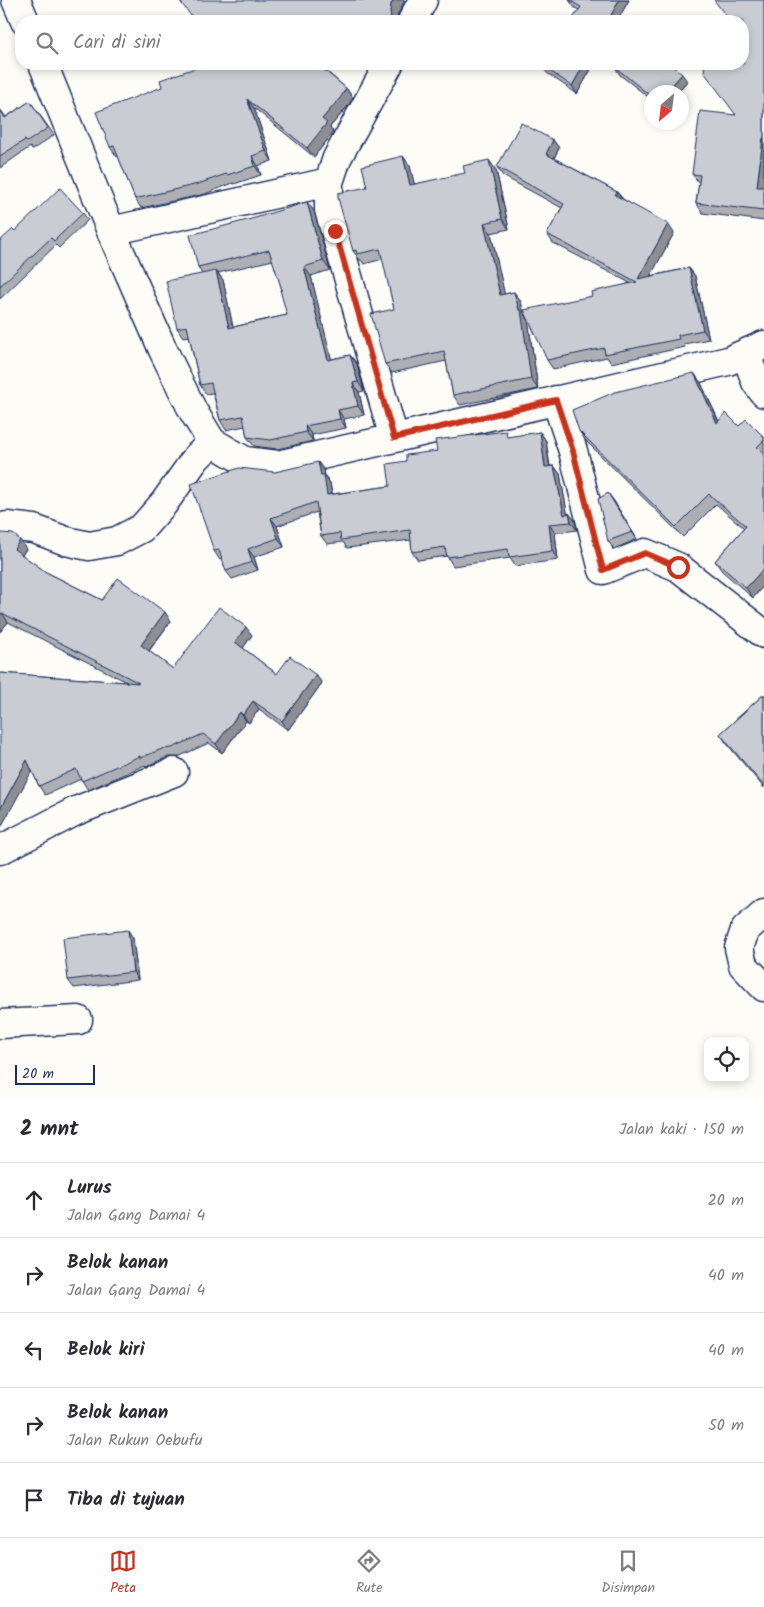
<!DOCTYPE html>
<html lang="id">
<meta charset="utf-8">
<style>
body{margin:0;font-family:Kalam,sans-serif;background:#f7f7f7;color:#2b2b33}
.controls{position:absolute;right:15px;bottom:15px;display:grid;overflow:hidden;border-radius:10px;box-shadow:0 2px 8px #0003}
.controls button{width:45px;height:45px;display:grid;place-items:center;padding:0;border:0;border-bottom:1px solid #e1e1e2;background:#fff;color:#2b2b33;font:25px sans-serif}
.compass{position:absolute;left:644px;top:85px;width:45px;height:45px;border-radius:50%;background:#fff;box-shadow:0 2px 8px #0003;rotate:208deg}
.scale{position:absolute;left:15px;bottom:12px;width:80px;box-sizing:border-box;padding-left:5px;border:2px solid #1b2f5e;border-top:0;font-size:14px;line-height:18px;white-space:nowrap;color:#1b2f5e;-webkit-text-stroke:4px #fdfcf7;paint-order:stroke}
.stop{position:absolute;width:15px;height:15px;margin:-11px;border:4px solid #c8321e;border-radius:50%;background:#fff}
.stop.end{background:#c8321e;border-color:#fff;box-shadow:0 1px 5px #0008}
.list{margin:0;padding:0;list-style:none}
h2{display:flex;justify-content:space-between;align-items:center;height:65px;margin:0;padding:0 20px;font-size:21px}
h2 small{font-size:16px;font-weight:400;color:#7c7c81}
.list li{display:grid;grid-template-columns:32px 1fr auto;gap:15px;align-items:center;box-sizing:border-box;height:75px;padding:0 20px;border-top:1px solid #e1e1e2}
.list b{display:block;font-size:19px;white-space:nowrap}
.list p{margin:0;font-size:16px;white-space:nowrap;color:#7c7c81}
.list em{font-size:16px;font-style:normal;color:#7c7c81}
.icon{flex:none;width:28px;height:28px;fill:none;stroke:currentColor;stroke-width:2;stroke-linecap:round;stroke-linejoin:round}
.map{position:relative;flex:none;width:764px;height:1097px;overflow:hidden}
.search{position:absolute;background:#fff;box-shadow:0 2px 8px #0003;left:15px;right:15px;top:15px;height:55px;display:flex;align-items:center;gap:12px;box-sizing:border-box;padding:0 18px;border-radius:20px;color:#7c7c81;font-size:19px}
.sheet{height:440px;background:#fff}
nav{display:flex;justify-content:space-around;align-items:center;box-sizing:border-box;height:70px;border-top:1px solid #e1e1e2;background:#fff;font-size:14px;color:#7c7c81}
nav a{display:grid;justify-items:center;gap:2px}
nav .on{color:#c8321e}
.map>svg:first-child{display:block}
</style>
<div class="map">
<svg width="764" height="1097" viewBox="0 0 764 1097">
<rect width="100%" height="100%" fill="#fdfcf7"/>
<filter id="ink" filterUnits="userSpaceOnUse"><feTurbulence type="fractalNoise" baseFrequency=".02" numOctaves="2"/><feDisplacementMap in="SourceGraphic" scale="10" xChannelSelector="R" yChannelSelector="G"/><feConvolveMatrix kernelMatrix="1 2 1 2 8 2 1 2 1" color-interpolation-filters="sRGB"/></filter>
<g filter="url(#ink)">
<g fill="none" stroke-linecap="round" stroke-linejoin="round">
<defs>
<path id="minor" d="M 16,0 L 25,21
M 412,21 L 423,0
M 43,64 L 111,231 L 163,350 L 193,411 L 212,442 L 245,461 L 278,465 L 728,361 L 764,345
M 389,64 L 337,158 L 329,182 L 329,210 L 394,438
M 111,231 L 329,182
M 746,354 L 756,382 L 764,393
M 556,400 L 573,451 L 603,570 L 645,553 L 678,567 L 764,634
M 0,528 L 7,526 L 34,529 L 66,541 L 89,546 L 117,541 L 142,528 L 164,503 L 196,458 L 212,442
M 0,850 L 76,811 L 174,772
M 764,913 L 745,930 L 739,948 L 743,965 L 764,987
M 0,1024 L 78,1020"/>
</defs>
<use href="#minor" stroke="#1b2f5e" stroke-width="31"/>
<use href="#minor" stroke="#fdfcf7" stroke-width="28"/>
</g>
<path fill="#adafb5" stroke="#1b2f5e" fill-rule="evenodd" d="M 569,0 L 629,0 L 617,21 L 579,10 L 575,8 Z
M 764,0 L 764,221 L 703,213 L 696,203 L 699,183 L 692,174 L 735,115 L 743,64 L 743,21 Z
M 207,64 L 330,64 L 325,70 L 346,88 L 353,98 L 348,106 L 330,127 L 333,132 L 332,134 L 314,157 L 254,108 L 272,161 L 258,166 L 261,175 L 234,184 L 233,183 L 205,194 L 141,208 L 135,199 L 118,156 L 117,157 L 110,147 L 162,87 Z
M 542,64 L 594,64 L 577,94 L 547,73 L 541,65 Z
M 615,67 L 687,81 L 678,92 L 652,92 L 652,100 L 620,75 Z
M 30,101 L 54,135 L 32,150 L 30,147 L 0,168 L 0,109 L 6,117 Z
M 553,140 L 559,148 L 554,158 L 617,192 L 623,199 L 674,233 L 650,276 L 689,268 L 695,276 L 709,339 L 684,344 L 685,347 L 611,363 L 607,357 L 553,369 L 547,360 L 592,296 L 630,283 L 553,243 L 547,234 L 562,208 L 503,176 L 497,167 Z
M 403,156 L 410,166 L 414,184 L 496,170 L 509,229 L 491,233 L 504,294 L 514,292 L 521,302 L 524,314 L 528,319 L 538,389 L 460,405 L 453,395 L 446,361 L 392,373 L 385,364 L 394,309 L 383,259 L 364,264 L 361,260 L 360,260 L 353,251 L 367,187 Z
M 314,211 L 330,270 L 311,276 L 331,359 L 350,355 L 357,364 L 364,391 L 359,392 L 364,415 L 344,419 L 346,428 L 312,435 L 313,441 L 277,449 L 254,446 L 247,437 L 245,426 L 226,430 L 220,420 L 213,393 L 206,394 L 200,385 L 189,336 L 183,337 L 177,328 L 202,274 L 198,267 ZM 273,260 L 282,290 L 287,315 L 233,327 L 223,280 L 218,273 Z
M 83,213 L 88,220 L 59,248 L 56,245 L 0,299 L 0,241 L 15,231 Z
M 694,373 L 701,383 L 719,421 L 739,426 L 764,437 L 764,585 L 753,598 L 722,571 L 715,561 L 744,528 L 716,504 L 683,537 L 586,441 L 579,431 Z
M 540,432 L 546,441 L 550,466 L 554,466 L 560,474 L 567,513 L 575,521 L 577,530 L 555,533 L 558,560 L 515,566 L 510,558 L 453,566 L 447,556 L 418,560 L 412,552 L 411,540 L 347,548 L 343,542 L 327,544 L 321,536 L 317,512 L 277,526 L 284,547 L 254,557 L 258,570 L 232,579 L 226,571 L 222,559 L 220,560 L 214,551 L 275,472 L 324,470 L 325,476 L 330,483 L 332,494 L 390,486 L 406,461 L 437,451 L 510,437 Z
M 608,493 L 637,539 L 614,549 L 608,541 Z
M 0,534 L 26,549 L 22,555 L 46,572 L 102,600 L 171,621 L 149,651 L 173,669 L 252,635 L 243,648 L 277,674 L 322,683 L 288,730 L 259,709 L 249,723 L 246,721 L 222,753 L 209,743 L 178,757 L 168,757 L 146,766 L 145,765 L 88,790 L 81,779 L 45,795 L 39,786 L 32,771 L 0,673 L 127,682 L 8,622 L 0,632 Z
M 764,694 L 764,788 L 727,744 L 720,734 Z
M 133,938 L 138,980 L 74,988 L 68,980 Z"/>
<path fill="#8d8f94" stroke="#1b2f5e" d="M 394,0 L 405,0 L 398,14 L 396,21 L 390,21 L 390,12 L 391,4 Z
M 619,0 L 629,0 L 617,21 L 608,21 Z
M 316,64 L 330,64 L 323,73 Z
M 584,64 L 594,64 L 577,94 L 572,86 Z
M 682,74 L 687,81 L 678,92 L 666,92 Z
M 346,88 L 353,98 L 348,106 L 330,127 L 333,132 L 332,134 L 314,157 L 307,148 L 322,119 Z
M 247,99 L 254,108 L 272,161 L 266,151 Z
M 763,138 L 764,140 L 764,196 L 757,187 Z
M 553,140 L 559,148 L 552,162 L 546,154 Z
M 252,156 L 258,166 L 261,175 L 255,166 Z
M 403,156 L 410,166 L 417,195 L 410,185 Z
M 489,160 L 496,170 L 509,229 L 502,219 Z
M 617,192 L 623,200 L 615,195 Z
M 307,202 L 314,211 L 330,270 L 323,261 Z
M 484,223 L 491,233 L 507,305 L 500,295 Z
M 668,224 L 674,233 L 644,288 L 638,279 Z
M 304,267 L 311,276 L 334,369 L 328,360 Z
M 689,268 L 695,276 L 709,339 L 703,330 Z
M 216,271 L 223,280 L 235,337 L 229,328 Z
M 514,292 L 521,302 L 524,314 L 528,319 L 538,389 L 531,379 L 519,310 Z
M 350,355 L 357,364 L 364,391 L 358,382 Z
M 694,373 L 701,383 L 724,433 L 717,423 Z
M 353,383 L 359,392 L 364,415 L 358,406 Z
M 338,410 L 344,419 L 346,428 L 340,419 Z
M 305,426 L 312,435 L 313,441 L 306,432 Z
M 540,432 L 546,441 L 551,476 L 545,467 Z
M 318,462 L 324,470 L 325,476 L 330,483 L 333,503 L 327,495 L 321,475 Z
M 554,466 L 560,474 L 569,522 L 564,515 Z
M 608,493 L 614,501 L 637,539 L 632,532 Z
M 569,513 L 575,521 L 577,530 L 571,522 Z
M 271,518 L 277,526 L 284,547 L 278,538 Z
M 549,524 L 555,533 L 558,560 L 552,551 Z
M 20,540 L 26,549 L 20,558 L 14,549 Z
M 248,549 L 254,557 L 258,570 L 252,562 Z
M 764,568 L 764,585 L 753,598 L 746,588 Z
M 165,612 L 171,621 L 147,653 L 141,645 Z
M 2,613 L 8,622 L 0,632 L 0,615 Z
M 246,627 L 252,635 L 241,651 L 235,642 Z
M 316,675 L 322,683 L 288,730 L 282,721 Z
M 253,701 L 259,709 L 249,723 L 243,715 Z
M 240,712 L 246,721 L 222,753 L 216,744 Z
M 27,760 L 33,769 L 0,829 L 0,809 Z
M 128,930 L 133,938 L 138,980 L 133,972 Z"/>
<path fill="#c9ccd3" stroke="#1b2f5e" d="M 179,0 L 394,0 L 391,4 L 390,12 L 391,18 L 389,20 L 390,21 L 195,21 Z
M 569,0 L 619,0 L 608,21 L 571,21 L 581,7 Z
M 714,0 L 764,0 L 764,138 L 763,138 L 757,187 L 764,187 L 764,211 L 696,203 L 700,175 L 692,174 L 700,111 L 736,115 L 704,72 L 705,64 L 743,64 L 743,21 L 730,21 Z
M 207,64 L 317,64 L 346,88 L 341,97 L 322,119 L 327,123 L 326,124 L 307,148 L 247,99 L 266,151 L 252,156 L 255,166 L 227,175 L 226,174 L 198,184 L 135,199 L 114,146 L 110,147 L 96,112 L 162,87 L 160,80 Z
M 542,64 L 584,64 L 572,86 L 541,65 Z
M 618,64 L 670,64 L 682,74 L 666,92 L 652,92 L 652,97 L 615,67 Z
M 30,101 L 48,128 L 27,142 L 25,140 L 0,156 L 0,110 L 5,118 Z
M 521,123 L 553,140 L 546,154 L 617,192 L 615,195 L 668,224 L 638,279 L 689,268 L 703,330 L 678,335 L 679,339 L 605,354 L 604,348 L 547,360 L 524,310 L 592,296 L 591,292 L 637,282 L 547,234 L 564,204 L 497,167 Z
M 403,156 L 410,185 L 465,173 L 463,166 L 489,160 L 502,219 L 484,223 L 500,295 L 514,292 L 519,310 L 521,310 L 531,379 L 453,395 L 444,351 L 385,364 L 371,314 L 394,309 L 380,249 L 357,254 L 356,250 L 353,251 L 338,198 L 338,193 L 367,187 L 362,166 Z
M 60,188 L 83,213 L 54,241 L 51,238 L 0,286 L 0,241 L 13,229 L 15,231 Z
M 307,202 L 323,261 L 304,267 L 328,360 L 350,355 L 358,382 L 353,383 L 358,406 L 338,410 L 340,419 L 305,426 L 306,432 L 271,440 L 247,437 L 243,416 L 220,420 L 211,383 L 200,385 L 187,326 L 177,328 L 166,281 L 216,271 L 229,328 L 287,315 L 280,290 L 282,290 L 269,250 L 198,267 L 190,235 L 255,218 Z
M 694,373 L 717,423 L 726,413 L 739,426 L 746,419 L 764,437 L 764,440 L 757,447 L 764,454 L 764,568 L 746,588 L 715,561 L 746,526 L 709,494 L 676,527 L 579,431 L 572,410 L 615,392 Z
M 506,431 L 507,437 L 540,432 L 545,467 L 554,466 L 564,515 L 569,513 L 571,522 L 549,524 L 552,551 L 509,557 L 508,549 L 447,557 L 445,547 L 412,552 L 410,530 L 341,540 L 340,533 L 321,536 L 316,502 L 271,518 L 278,538 L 248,549 L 252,562 L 226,571 L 219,550 L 214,551 L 191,484 L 239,468 L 275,472 L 318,462 L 321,475 L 324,475 L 327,495 L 390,486 L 387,464 L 406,461 L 406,455 L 437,451 L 435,440 Z
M 608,493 L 632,532 L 608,541 L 598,499 Z
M 2,533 L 13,534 L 20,540 L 14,549 L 46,572 L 102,600 L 118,578 L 165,612 L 141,645 L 173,669 L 219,607 L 246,627 L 235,642 L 277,674 L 290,656 L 316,675 L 282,721 L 253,701 L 243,715 L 240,712 L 216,744 L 203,734 L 172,748 L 162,749 L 140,758 L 140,756 L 82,781 L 76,769 L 39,786 L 27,760 L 0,809 L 0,673 L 139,683 L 2,613 L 0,615 L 0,534 Z
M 764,694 L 764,786 L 720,734 Z
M 128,930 L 133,972 L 68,980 L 63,938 Z"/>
</g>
<g fill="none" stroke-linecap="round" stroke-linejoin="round" filter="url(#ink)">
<path stroke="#c8321e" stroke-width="6" d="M 335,231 L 394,438 L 556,400 L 573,451 L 603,570 L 645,553 L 678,567"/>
</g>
</svg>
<div class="controls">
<button><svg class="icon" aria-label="locate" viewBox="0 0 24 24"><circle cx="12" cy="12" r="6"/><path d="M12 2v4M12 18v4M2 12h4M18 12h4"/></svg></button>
</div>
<svg class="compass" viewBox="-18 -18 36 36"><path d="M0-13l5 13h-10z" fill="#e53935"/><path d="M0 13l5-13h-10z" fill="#7c7c81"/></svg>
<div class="scale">20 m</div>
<div class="stop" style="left:678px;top:567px"></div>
<div class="stop end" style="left:335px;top:231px"></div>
<div class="search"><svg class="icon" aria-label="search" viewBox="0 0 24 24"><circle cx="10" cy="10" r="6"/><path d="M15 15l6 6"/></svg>Cari di sini</div>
</div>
<section class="sheet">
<h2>2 mnt<small>Jalan kaki · 150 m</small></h2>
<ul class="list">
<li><svg class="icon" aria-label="ahead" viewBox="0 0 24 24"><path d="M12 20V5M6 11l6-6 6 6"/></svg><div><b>Lurus</b><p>Jalan Gang Damai 4</p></div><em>20 m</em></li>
<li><svg class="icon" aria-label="right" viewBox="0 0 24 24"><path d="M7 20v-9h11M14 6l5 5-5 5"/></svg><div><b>Belok kanan</b><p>Jalan Gang Damai 4</p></div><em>40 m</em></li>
<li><svg class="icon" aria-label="left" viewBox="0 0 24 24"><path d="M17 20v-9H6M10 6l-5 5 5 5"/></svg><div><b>Belok kiri</b></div><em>40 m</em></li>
<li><svg class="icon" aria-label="right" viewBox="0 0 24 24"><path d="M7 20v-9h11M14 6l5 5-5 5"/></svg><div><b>Belok kanan</b><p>Jalan Rukun Oebufu</p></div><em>50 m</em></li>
<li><svg class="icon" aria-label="arrive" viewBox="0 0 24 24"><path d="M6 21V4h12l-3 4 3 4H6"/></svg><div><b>Tiba di tujuan</b></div></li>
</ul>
</section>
<nav>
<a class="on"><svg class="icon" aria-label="map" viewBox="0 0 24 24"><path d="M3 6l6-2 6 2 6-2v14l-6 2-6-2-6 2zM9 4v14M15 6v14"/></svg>Peta</a>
<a><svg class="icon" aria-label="directions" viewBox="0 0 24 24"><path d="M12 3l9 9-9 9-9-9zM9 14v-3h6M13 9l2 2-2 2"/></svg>Rute</a>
<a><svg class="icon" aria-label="saved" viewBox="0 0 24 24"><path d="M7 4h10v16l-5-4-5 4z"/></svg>Disimpan</a>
</nav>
